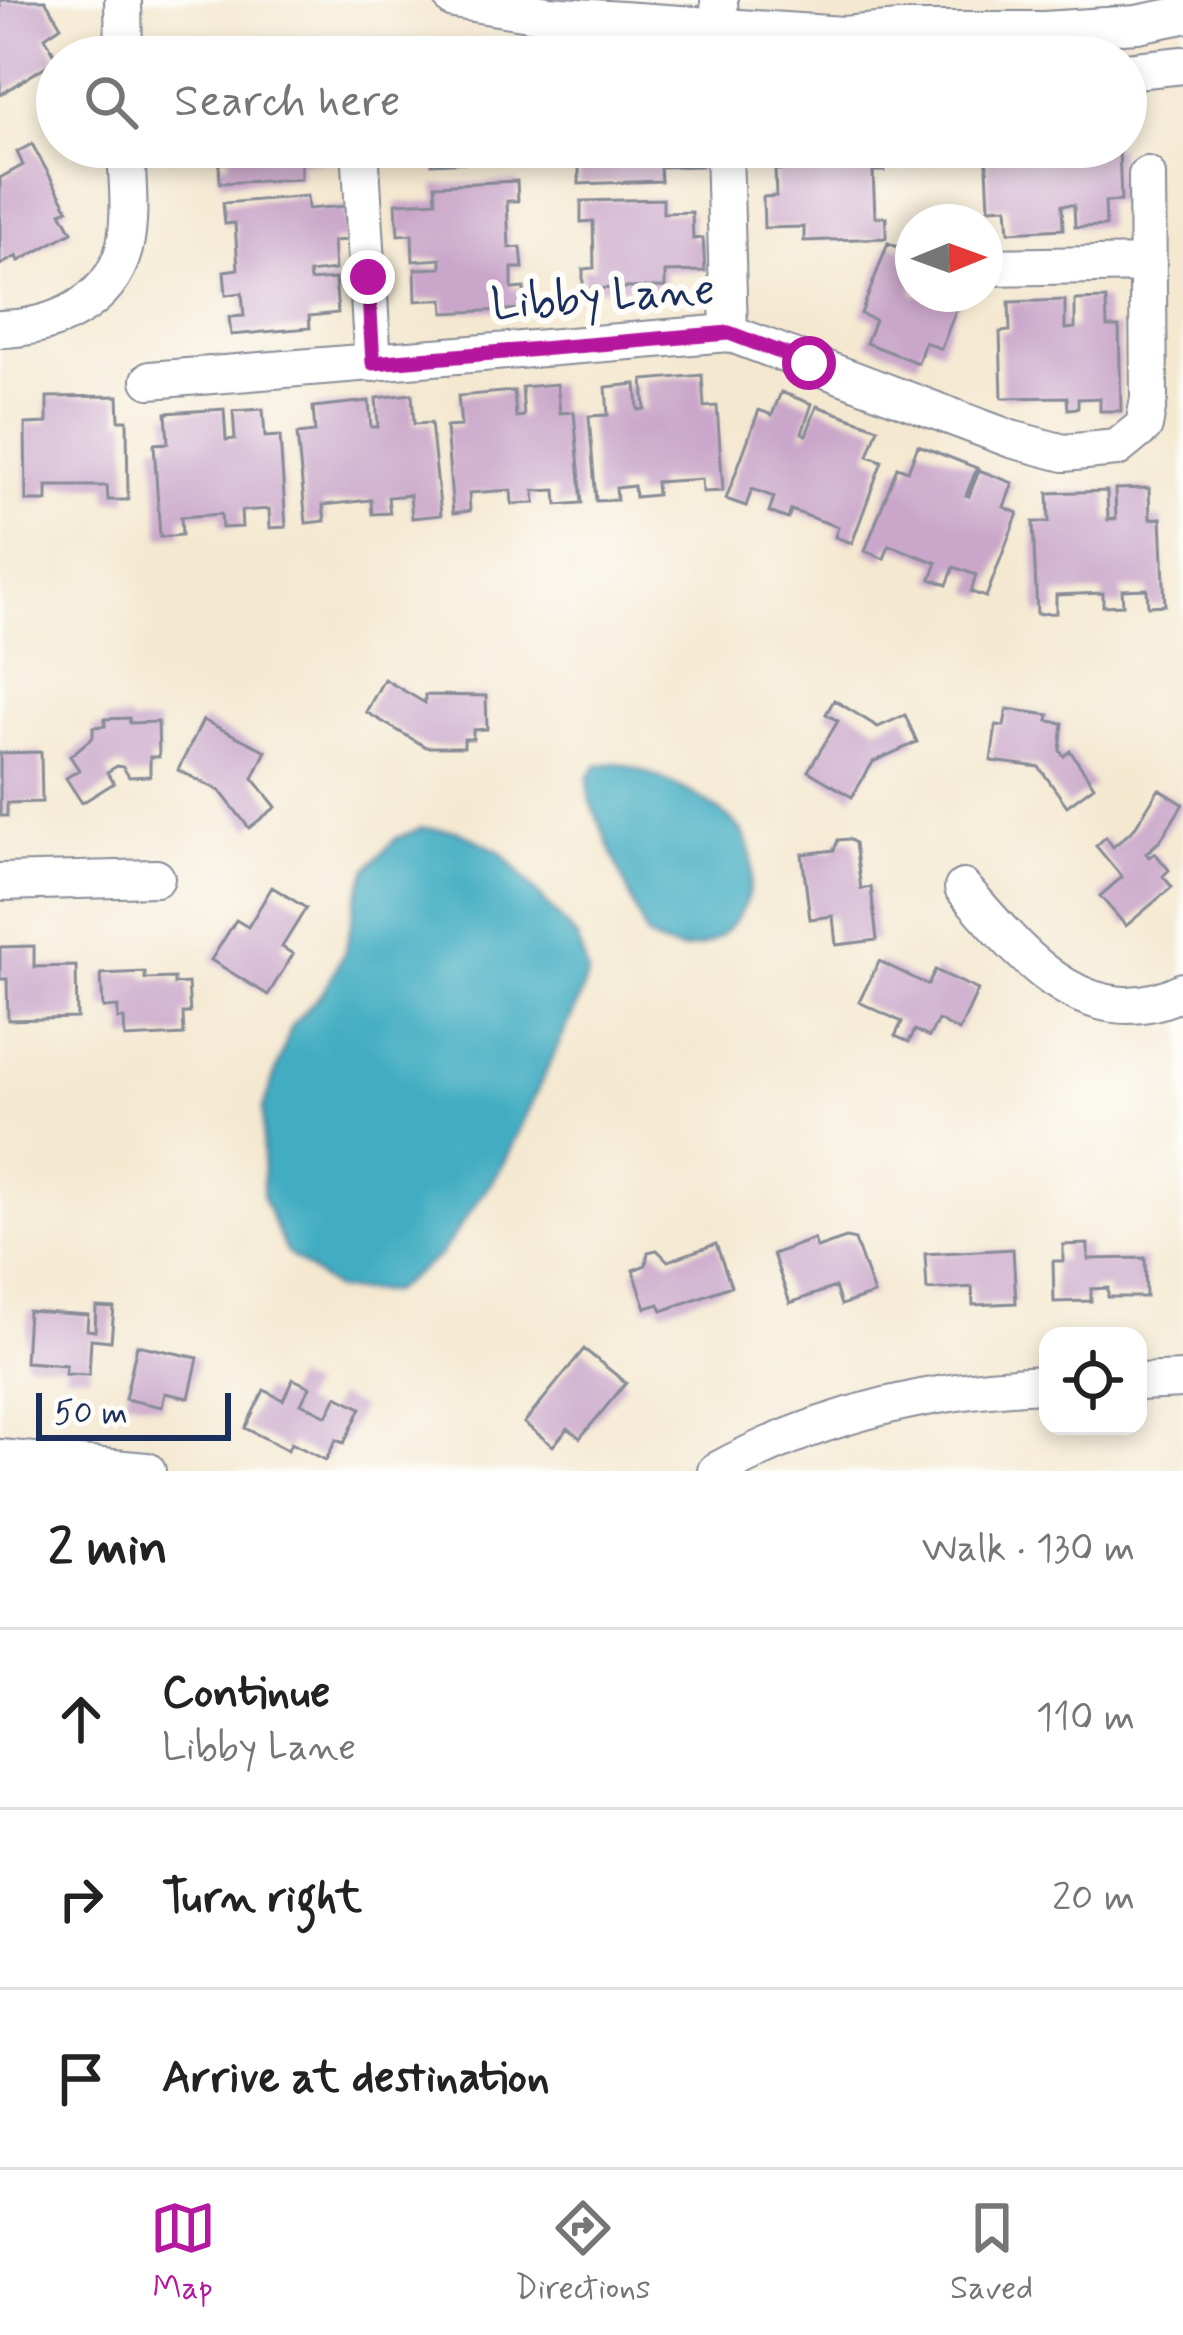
<!DOCTYPE html>
<meta charset="utf-8">
<style>
body{margin:0;font-family:Mynerve,sans-serif;background:#f2f2f2;color:#222}
.controls{position:absolute;right:36px;bottom:36px;display:grid;overflow:hidden;border-radius:24px;box-shadow:0 6px 18px #0003}
.controls button{width:108px;height:108px;display:grid;place-items:center;padding:0;border:0;border-bottom:3px solid #e0e0e0;background:#fff;color:#222;font:60px sans-serif}
.compass{position:absolute;left:895px;top:204px;width:108px;height:108px;border-radius:50%;background:#fff;box-shadow:0 6px 18px #0003;rotate:89deg}
.scale{position:absolute;left:36px;bottom:30px;width:195px;box-sizing:border-box;padding-left:12px;border:6px solid #1b2f5e;border-top:0;font-size:33px;line-height:42px;white-space:nowrap;color:#1b2f5e;-webkit-text-stroke:9px #fdfcf7;paint-order:stroke}
.stop{position:absolute;width:36px;height:36px;margin:-27px;border:9px solid #b5179e;border-radius:50%;background:#fff}
.stop.end{background:#b5179e;border-color:#fff;box-shadow:0 3px 12px #0008}
.list{margin:0;padding:0;list-style:none}
h2{display:flex;justify-content:space-between;align-items:center;height:156px;margin:0;padding:0 48px;font-size:51px}
h2 small{font-size:39px;font-weight:400;color:#767676}
.list li{display:grid;grid-template-columns:78px 1fr auto;gap:36px;align-items:center;box-sizing:border-box;height:180px;padding:0 48px;border-top:3px solid #e0e0e0}
.list b{display:block;font-size:45px;white-space:nowrap}
.list p{margin:0;font-size:39px;white-space:nowrap;color:#767676}
.list em{font-size:39px;font-style:normal;color:#767676}
.icon{flex:none;width:66px;height:66px;fill:none;stroke:currentColor;stroke-width:2;stroke-linecap:round;stroke-linejoin:round}
.map{position:relative;flex:none;width:1183px;height:1471px;overflow:hidden}
.search{position:absolute;background:#fff;box-shadow:0 6px 18px #0003;left:36px;right:36px;top:36px;height:132px;display:flex;align-items:center;gap:30px;box-sizing:border-box;padding:0 42px;border-radius:66px;color:#767676;font-size:45px}
.sheet{height:696px;background:#fff}
nav{display:flex;justify-content:space-around;align-items:center;box-sizing:border-box;height:168px;border-top:3px solid #e0e0e0;background:#fff;font-size:33px;color:#767676}
nav a{display:grid;justify-items:center;gap:6px}
nav .on{color:#b5179e}
.map>svg:first-child{display:block}
</style>
<div class="map">
<svg width="1183" height="1471" viewBox="0 0 1183 1471">
<rect width="100%" height="100%" fill="#fdfcf7"/>
<filter id="ink" filterUnits="userSpaceOnUse"><feTurbulence type="fractalNoise" baseFrequency=".00833" numOctaves="2"/><feDisplacementMap in="SourceGraphic" scale="24" xChannelSelector="R" yChannelSelector="G"/><feConvolveMatrix kernelMatrix="1 2 1 2 8 2 1 2 1" color-interpolation-filters="sRGB"/></filter>
<filter id="wash" filterUnits="userSpaceOnUse"><feTurbulence type="fractalNoise" baseFrequency=".004" numOctaves="4" result="noise"/><feDisplacementMap in="SourceGraphic" scale="48" xChannelSelector="R" yChannelSelector="G"/><feGaussianBlur stdDeviation="2.7" result="paint"/><feColorMatrix in="noise" values="0 0 0 0 0 0 0 0 0 0 0 0 0 0 0 0 0 1.4 0 .05"/><feComposite in="paint" operator="in"/></filter>
<g filter="url(#wash)">
<rect width="100%" height="100%" fill="#f4e8d0"/>
<path fill="#43adc2" stroke="#2f6e90" stroke-width="3" d="M 617,763 C 652,771 739,809 749,846 C 766,908 707,977 647,937 L 590,800 L 588,777 L 598,765 Z
M 422,828 L 458,831 L 501,852 L 577,938 L 588,973 L 578,1003 L 501,1168 L 440,1255 L 391,1292 L 336,1290 L 286,1252 L 263,1198 L 263,1108 L 292,1025 L 323,992 L 346,949 L 356,900 L 367,869 L 396,838 Z"/>
<g id="blocks">
<path fill="#caa7ca" d="M 0,0 L 45,0 L 61,26 L 45,37 L 57,59 L 0,95 Z
M 292,51 L 293,57 L 245,57 L 245,53 Z
M 32,144 L 68,209 L 61,212 L 72,232 L 19,261 L 17,256 L 0,265 L 0,178 L 23,165 L 17,152 Z
M 229,147 L 327,147 L 327,162 L 301,163 L 301,179 L 220,183 L 219,163 L 229,163 Z
M 403,147 L 508,147 L 509,160 L 432,164 L 431,152 L 403,153 Z
M 590,147 L 700,147 L 701,166 L 660,167 L 661,181 L 579,184 L 579,164 L 590,164 Z
M 775,147 L 883,150 L 884,171 L 873,171 L 875,217 L 886,217 L 886,238 L 804,241 L 804,227 L 764,228 L 763,197 L 776,196 L 775,170 L 802,169 L 802,160 L 775,161 Z
M 986,147 L 1119,147 L 1121,201 L 1105,202 L 1106,226 L 1075,227 L 1074,205 L 1062,205 L 1063,229 L 1009,232 L 1007,207 L 989,208 Z
M 517,181 L 518,201 L 507,201 L 509,248 L 521,247 L 523,268 L 512,268 L 512,289 L 524,288 L 525,309 L 444,313 L 443,299 L 416,301 L 415,269 L 441,268 L 441,259 L 413,261 L 412,234 L 398,235 L 396,203 L 436,201 L 435,185 Z
M 307,196 L 308,209 L 345,206 L 348,240 L 333,241 L 335,270 L 309,273 L 310,281 L 335,279 L 338,313 L 309,316 L 310,328 L 231,335 L 229,317 L 244,316 L 242,293 L 226,295 L 224,271 L 238,269 L 235,223 L 225,224 L 223,203 Z
M 663,199 L 663,213 L 692,212 L 693,239 L 703,238 L 705,271 L 665,272 L 665,287 L 583,289 L 583,269 L 594,268 L 593,221 L 581,222 L 581,201 Z
M 888,243 L 905,250 L 903,257 L 913,261 L 913,294 L 962,294 L 941,349 L 925,342 L 918,363 L 866,343 L 875,320 L 861,314 Z
M 1106,299 L 1107,327 L 1119,327 L 1121,411 L 1100,411 L 1100,398 L 1078,399 L 1078,408 L 1068,409 L 1067,397 L 1002,398 L 1000,332 L 1010,331 L 1009,302 L 1065,300 L 1065,329 L 1075,328 L 1075,300 Z
M 702,375 L 704,407 L 717,406 L 723,491 L 703,492 L 702,479 L 656,482 L 657,495 L 635,497 L 634,486 L 616,488 L 617,500 L 596,501 L 589,416 L 608,415 L 606,387 L 636,384 L 638,410 L 645,409 L 643,380 Z
M 557,384 L 560,413 L 574,412 L 582,503 L 557,505 L 556,490 L 534,491 L 535,503 L 512,504 L 511,490 L 469,493 L 470,511 L 453,513 L 446,427 L 461,426 L 458,396 L 514,391 L 516,417 L 524,416 L 522,387 Z
M 781,392 L 812,404 L 802,433 L 806,435 L 817,406 L 878,428 L 868,456 L 882,461 L 852,543 L 835,537 L 838,527 L 791,510 L 788,519 L 769,512 L 774,497 L 752,489 L 746,506 L 726,499 L 759,410 L 772,415 Z
M 412,394 L 414,424 L 431,423 L 441,515 L 412,518 L 410,495 L 388,497 L 390,513 L 372,514 L 371,500 L 323,505 L 325,521 L 306,523 L 297,434 L 315,432 L 313,407 L 369,401 L 371,427 L 378,427 L 376,398 Z
M 118,396 L 119,420 L 127,420 L 128,500 L 108,500 L 107,486 L 47,486 L 47,501 L 26,501 L 25,424 L 47,423 L 47,397 Z
M 224,409 L 226,440 L 235,439 L 233,411 L 263,409 L 265,437 L 280,436 L 286,527 L 270,528 L 269,509 L 241,511 L 242,527 L 222,528 L 221,514 L 181,517 L 182,535 L 160,537 L 154,444 L 168,443 L 166,413 Z
M 918,445 L 977,468 L 966,495 L 969,496 L 979,470 L 1013,483 L 1004,507 L 1018,513 L 986,597 L 971,592 L 976,575 L 954,567 L 947,585 L 931,579 L 937,563 L 889,545 L 884,559 L 865,551 L 897,467 L 908,471 Z
M 1149,488 L 1150,519 L 1161,518 L 1165,605 L 1148,606 L 1147,589 L 1122,590 L 1123,605 L 1103,606 L 1103,593 L 1056,595 L 1056,613 L 1037,614 L 1033,522 L 1049,522 L 1048,493 L 1107,491 L 1108,520 L 1116,519 L 1115,489 Z
M 384,679 L 425,703 L 425,695 L 486,696 L 487,729 L 473,730 L 473,739 L 464,739 L 464,747 L 426,747 L 366,712 Z
M 834,700 L 878,727 L 905,715 L 917,742 L 873,762 L 852,797 L 808,771 L 838,721 L 826,714 Z
M 1007,709 L 1049,715 L 1048,721 L 1063,723 L 1060,751 L 1064,756 L 1070,751 L 1094,786 L 1067,806 L 1039,767 L 991,761 L 996,725 L 1004,726 Z
M 129,718 L 130,723 L 158,722 L 159,757 L 150,757 L 150,776 L 129,777 L 123,767 L 117,766 L 107,772 L 114,783 L 82,803 L 66,778 L 79,770 L 70,756 L 93,737 L 93,727 L 105,726 L 105,719 Z
M 203,720 L 266,751 L 253,778 L 276,807 L 249,828 L 220,791 L 178,770 Z
M 41,752 L 42,802 L 7,803 L 7,816 L 0,816 L 0,753 Z
M 1159,789 L 1183,804 L 1160,841 L 1146,853 L 1149,857 L 1155,853 L 1169,870 L 1163,876 L 1172,887 L 1126,926 L 1100,896 L 1122,877 L 1096,846 L 1106,837 L 1113,847 L 1134,829 Z
M 849,839 L 855,843 L 861,889 L 871,887 L 877,940 L 836,945 L 833,916 L 810,919 L 802,854 L 834,850 L 838,840 Z
M 272,887 L 306,908 L 282,947 L 293,954 L 268,995 L 211,960 L 236,920 L 248,927 Z
M 34,946 L 34,967 L 76,966 L 77,1018 L 8,1020 L 7,979 L 0,979 L 0,947 Z
M 879,961 L 928,985 L 935,970 L 978,990 L 959,1031 L 938,1020 L 929,1037 L 915,1030 L 909,1042 L 895,1036 L 902,1022 L 859,1002 Z
M 145,972 L 145,979 L 174,978 L 174,984 L 188,983 L 190,1013 L 183,1013 L 184,1035 L 125,1038 L 124,1019 L 118,1019 L 118,1007 L 103,1008 L 101,974 Z
M 846,1238 L 855,1240 L 874,1294 L 841,1305 L 835,1287 L 790,1303 L 773,1254 L 814,1239 L 817,1248 Z
M 716,1244 L 731,1286 L 662,1311 L 659,1304 L 646,1308 L 633,1270 L 646,1265 L 648,1252 L 657,1250 L 668,1261 Z
M 1088,1244 L 1088,1259 L 1145,1258 L 1146,1297 L 1108,1297 L 1108,1288 L 1091,1289 L 1091,1301 L 1054,1302 L 1053,1261 L 1063,1261 L 1063,1245 Z
M 1013,1249 L 1016,1303 L 973,1305 L 972,1287 L 927,1290 L 925,1254 Z
M 96,1307 L 114,1308 L 111,1341 L 91,1339 L 89,1375 L 65,1374 L 66,1365 L 25,1362 L 28,1311 L 88,1315 L 87,1330 L 95,1331 Z
M 137,1345 L 198,1358 L 189,1398 L 165,1393 L 162,1407 L 125,1399 Z
M 584,1349 L 626,1383 L 580,1438 L 568,1428 L 553,1446 L 524,1423 Z
M 293,1379 L 310,1387 L 301,1403 L 327,1416 L 337,1396 L 361,1408 L 344,1443 L 336,1440 L 326,1460 L 291,1443 L 288,1450 L 245,1428 L 264,1390 L 283,1400 Z"/>
</g>
</g>
<g filter="url(#ink)">
<use href="#blocks" fill-opacity="0" stroke="#888c97" stroke-width="3"/>
<g fill="none" stroke-linecap="round" stroke-linejoin="round">
<defs>
<path id="minor" d="M 123,0 L 124,57
M 454,0 L 548,15 L 843,35 L 900,30 L 1044,30 L 1137,24 L 1183,15
M 719,0 L 722,57
M 858,40 L 916,57
M 1126,71 L 1183,65
M 360,147 L 373,363
M 724,147 L 729,333
M 985,267 L 1148,264
M 0,329 C 52,328 109,305 124,249 C 132,217 127,180 126,147
M 150,380 L 729,333 L 1011,439 L 1064,453 L 1117,448 L 1144,426 L 1149,398 L 1147,175
M 0,882 L 156,878
M 963,888 C 1020,953 1086,1039 1183,991
M 1138,1382 L 1183,1380
M 0,1458 L 147,1471
M 716,1471 C 819,1415 930,1388 1048,1384"/>
</defs>
<use href="#minor" stroke="#888c97" stroke-width="40"/>
<use href="#minor" stroke="#fff" stroke-width="36"/>
</g>
</g>
<g fill="none" stroke-linecap="round" stroke-linejoin="round" filter="url(#ink)">
<path stroke="#b5179e" stroke-width="15" d="M 368,277 L 373,363 L 729,333 L 809,363"/>
</g>
<g text-anchor="middle" dominant-baseline="central" stroke-width="12" stroke-linejoin="round" paint-order="stroke">
<g font-size="45" fill="#1b2f5e" stroke="#fdfcf7">
<text transform="translate(603 298) rotate(-4)">Libby Lane</text>
</g>
</g>
</svg>
<div class="controls">
<button><svg class="icon" aria-label="locate" viewBox="0 0 24 24"><circle cx="12" cy="12" r="6"/><path d="M12 2v4M12 18v4M2 12h4M18 12h4"/></svg></button>
</div>
<svg class="compass" viewBox="-18 -18 36 36"><path d="M0-13l5 13h-10z" fill="#e53935"/><path d="M0 13l5-13h-10z" fill="#767676"/></svg>
<div class="scale">50 m</div>
<div class="stop" style="left:809px;top:363px"></div>
<div class="stop end" style="left:368px;top:277px"></div>
<div class="search"><svg class="icon" aria-label="search" viewBox="0 0 24 24"><circle cx="10" cy="10" r="6"/><path d="M15 15l6 6"/></svg>Search here</div>
</div>
<section class="sheet">
<h2>2 min<small>Walk · 130 m</small></h2>
<ul class="list">
<li><svg class="icon" aria-label="ahead" viewBox="0 0 24 24"><path d="M12 20V5M6 11l6-6 6 6"/></svg><div><b>Continue</b><p>Libby Lane</p></div><em>110 m</em></li>
<li><svg class="icon" aria-label="right" viewBox="0 0 24 24"><path d="M7 20v-9h11M14 6l5 5-5 5"/></svg><div><b>Turn right</b></div><em>20 m</em></li>
<li><svg class="icon" aria-label="arrive" viewBox="0 0 24 24"><path d="M6 21V4h12l-3 4 3 4H6"/></svg><div><b>Arrive at destination</b></div></li>
</ul>
</section>
<nav>
<a class="on"><svg class="icon" aria-label="map" viewBox="0 0 24 24"><path d="M3 6l6-2 6 2 6-2v14l-6 2-6-2-6 2zM9 4v14M15 6v14"/></svg>Map</a>
<a><svg class="icon" aria-label="directions" viewBox="0 0 24 24"><path d="M12 3l9 9-9 9-9-9zM9 14v-3h6M13 9l2 2-2 2"/></svg>Directions</a>
<a><svg class="icon" aria-label="saved" viewBox="0 0 24 24"><path d="M7 4h10v16l-5-4-5 4z"/></svg>Saved</a>
</nav>
